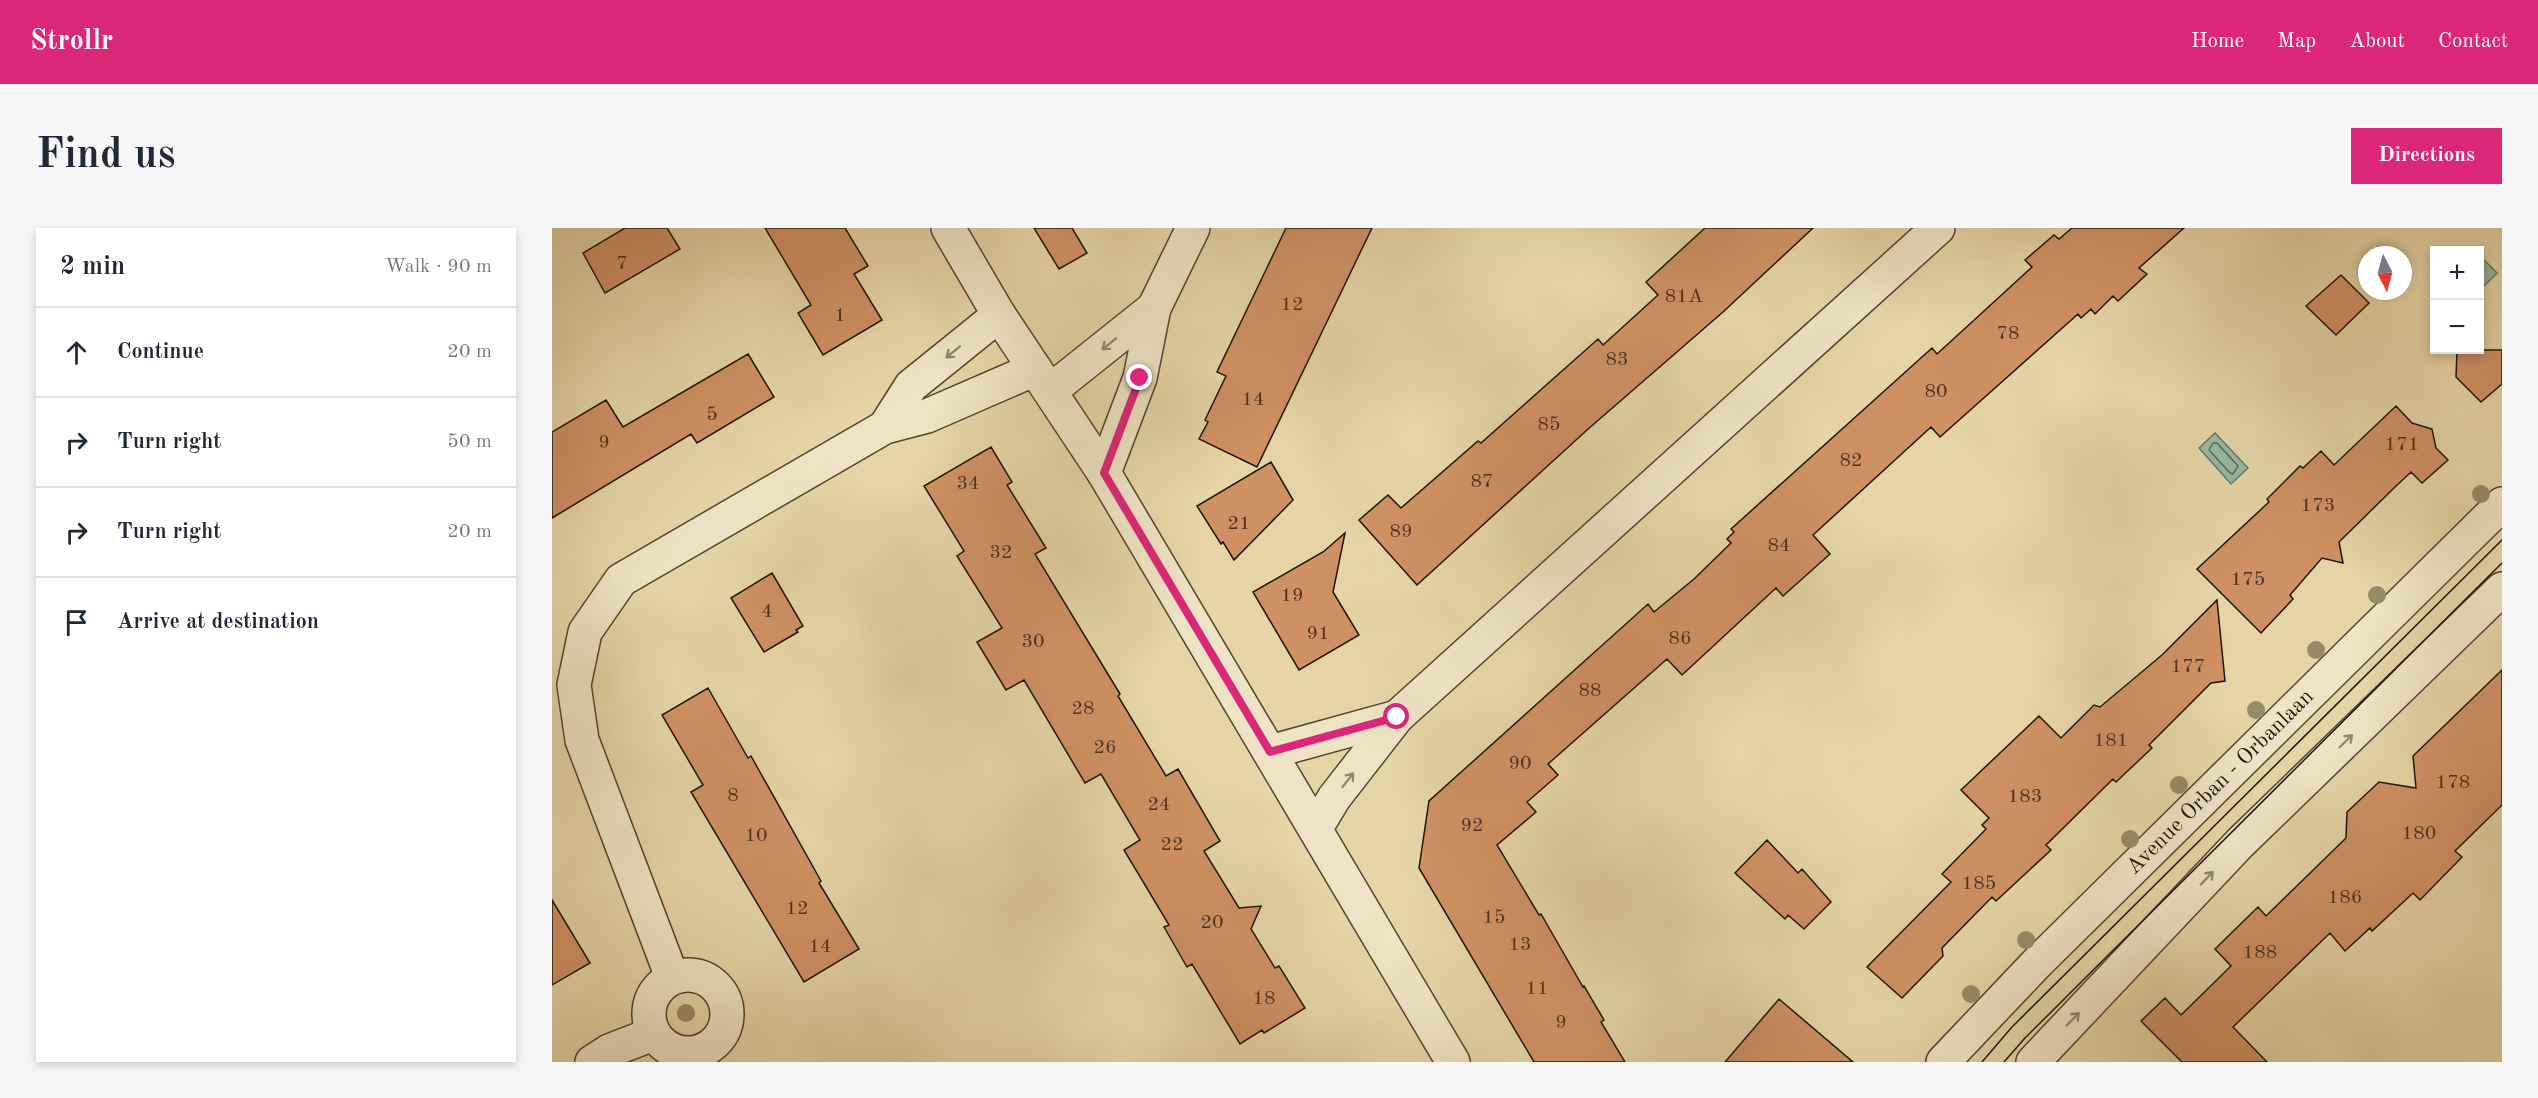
<!DOCTYPE html>
<meta charset="utf-8">
<style>
body{margin:0;font-family:"Old Standard TT",serif;background:#f6f6f7;color:#1f2937}
.controls{position:absolute;right:18px;top:18px;display:grid;overflow:hidden;border-radius:0px;box-shadow:0 3px 9px #0003}
.controls button{width:54px;height:54px;display:grid;place-items:center;padding:0;border:0;border-bottom:2px solid #e0e1e3;background:#fff;color:#1f2937;font:30px sans-serif}
.compass{position:absolute;left:1806px;top:18px;width:54px;height:54px;border-radius:50%;background:#fff;box-shadow:0 3px 9px #0003;rotate:174deg}
.stop{position:absolute;width:18px;height:18px;margin:-14px;border:4px solid #db2777;border-radius:50%;background:#fff}
.stop.end{background:#db2777;border-color:#fff;box-shadow:0 2px 6px #0008}
.list{margin:0;padding:0;list-style:none}
h2{display:flex;justify-content:space-between;align-items:center;height:78px;margin:0;padding:0 24px;font-size:26px}
h2 small{font-size:20px;font-weight:400;color:#747a83}
.list li{display:grid;grid-template-columns:39px 1fr auto;gap:18px;align-items:center;box-sizing:border-box;height:90px;padding:0 24px;border-top:2px solid #e0e1e3}
.list b{display:block;font-size:22px;white-space:nowrap}
.list em{font-size:20px;font-style:normal;color:#747a83}
.icon{flex:none;width:33px;height:33px;fill:none;stroke:currentColor;stroke-width:2;stroke-linecap:round;stroke-linejoin:round}
.map{position:relative;flex:none;width:1950px;height:834px;overflow:hidden;border-radius:0px}
header{display:flex;align-items:center;gap:36px;box-sizing:border-box;height:84px;padding:0 30px;background:#db2777;color:#fff}
header strong{font-size:28px}
nav{display:flex;gap:33px;margin-inline-start:auto;font-size:21px}
.intro{display:flex;align-items:center;justify-content:space-between;box-sizing:border-box;height:144px;padding:0 36px}
h1{margin:0;font-size:42px}
.button{padding:15px 27px;border-radius:0px;background:#db2777;color:#fff;font-size:21px;font-weight:700}
main{display:flex;gap:36px;padding:0 36px}
aside{flex:1;background:#fff;border-radius:0px;box-shadow:0 3px 9px #0003}
.map>svg:first-child{display:block}
</style>
<header>
<strong>Strollr</strong>
<nav><a>Home</a><a>Map</a><a>About</a><a>Contact</a></nav>
</header>
<div class="intro"><h1>Find us</h1><a class="button">Directions</a></div>
<main>
<aside>
<h2>2 min<small>Walk · 90 m</small></h2>
<ul class="list">
<li><svg class="icon" aria-label="ahead" viewBox="0 0 24 24"><path d="M12 20V5M6 11l6-6 6 6"/></svg><div><b>Continue</b></div><em>20 m</em></li>
<li><svg class="icon" aria-label="right" viewBox="0 0 24 24"><path d="M7 20v-9h11M14 6l5 5-5 5"/></svg><div><b>Turn right</b></div><em>50 m</em></li>
<li><svg class="icon" aria-label="right" viewBox="0 0 24 24"><path d="M7 20v-9h11M14 6l5 5-5 5"/></svg><div><b>Turn right</b></div><em>20 m</em></li>
<li><svg class="icon" aria-label="arrive" viewBox="0 0 24 24"><path d="M6 21V4h12l-3 4 3 4H6"/></svg><div><b>Arrive at destination</b></div></li>
</ul>
</aside>
<div class="map">
<svg width="1950" height="834" viewBox="0 0 1950 834">
<rect width="100%" height="100%" fill="#e5d5a6"/>
<filter id="stains"><feTurbulence type="fractalNoise" baseFrequency=".00333" numOctaves="4"/><feColorMatrix values="0 0 0 0 .2 0 0 0 0 .09 0 0 0 0 .02 0 0 0 .5 -.17"/></filter>
<radialGradient id="worn" r=".72"><stop offset=".6" stop-color="#630" stop-opacity="0"/><stop offset="1" stop-color="#630" stop-opacity=".3"/></radialGradient>
<path fill="#96b9a3" stroke="#677767" stroke-width="1.5" d="M 1928,28 L 1945,45 L 1928,62 Z
M 1663,205 L 1696,240 L 1679,256 L 1647,220 Z"/>
<g fill="none" stroke-linecap="round" stroke-linejoin="round">
<path stroke="#5b6658" stroke-width="1.5" d="M 1661,215 L 1665,215 L 1686,238 L 1681,246 L 1678,245 L 1657,222 Z"/>
</g>
<path fill="#cf9164" stroke="#20130c" stroke-width="1.5" d="M 73,0 L 115,0 L 128,21 L 53,65 L 31,25 Z
M 213,0 L 293,0 L 316,38 L 302,46 L 330,92 L 271,127 L 246,85 L 259,77 Z
M 482,0 L 520,0 L 535,25 L 507,41 Z
M 734,0 L 820,0 L 705,239 L 647,211 L 656,194 L 653,192 L 674,148 L 665,144 Z
M 1153,0 L 1261,0 L 1171,84 L 1035,202 L 865,357 L 807,292 L 836,267 L 849,280 L 926,213 L 929,215 L 1046,111 L 1051,117 L 1106,67 L 1094,54 Z
M 1520,0 L 1632,0 L 1587,40 L 1595,46 L 1566,73 L 1561,68 L 1543,86 L 1539,81 L 1529,90 L 1526,86 L 1388,209 L 1379,199 L 1261,307 L 1278,326 L 1231,368 L 1224,360 L 1130,447 L 1115,431 L 996,536 L 1006,547 L 975,574 L 984,584 L 945,617 L 987,687 L 989,686 L 1031,759 L 1032,758 L 1052,792 L 1049,794 L 1073,834 L 982,834 L 867,640 L 877,573 L 1096,376 L 1102,384 L 1142,351 L 1179,315 L 1175,311 L 1182,304 L 1179,301 L 1380,120 L 1385,126 L 1432,83 L 1480,39 L 1473,32 L 1502,7 L 1507,11 Z
M 1789,47 L 1817,75 L 1784,107 L 1754,78 Z
M 1905,122 L 1950,122 L 1950,156 L 1929,174 L 1904,149 Z
M 196,126 L 222,169 L 145,215 L 139,206 L 0,290 L 0,204 L 54,172 L 71,199 Z
M 1844,178 L 1860,195 L 1880,201 L 1884,220 L 1896,232 L 1870,255 L 1859,244 L 1843,259 L 1787,314 L 1791,335 L 1770,330 L 1738,367 L 1741,371 L 1709,405 L 1645,341 L 1717,274 L 1715,271 L 1748,238 L 1751,240 L 1769,223 L 1782,237 Z
M 439,219 L 460,254 L 455,257 L 494,320 L 483,326 L 568,466 L 566,468 L 614,548 L 626,541 L 668,613 L 652,623 L 687,680 L 709,678 L 699,701 L 723,740 L 727,738 L 753,780 L 712,805 L 710,802 L 688,816 L 640,736 L 635,739 L 612,699 L 617,697 L 572,622 L 588,612 L 549,546 L 533,555 L 472,452 L 454,462 L 425,414 L 450,400 L 405,328 L 412,323 L 372,258 Z
M 719,234 L 741,272 L 682,332 L 671,314 L 669,316 L 645,278 Z
M 793,305 L 781,364 L 807,407 L 747,442 L 701,364 L 771,324 Z
M 220,345 L 251,398 L 244,402 L 246,404 L 212,424 L 179,370 Z
M 1665,372 L 1673,453 L 1659,455 L 1597,517 L 1600,520 L 1564,554 L 1561,551 L 1494,617 L 1499,622 L 1444,673 L 1440,669 L 1390,720 L 1391,728 L 1350,770 L 1315,739 L 1399,654 L 1390,646 L 1434,601 L 1430,597 L 1437,590 L 1409,562 L 1487,488 L 1509,510 L 1542,477 L 1548,479 L 1610,427 Z
M 1950,442 L 1950,577 L 1903,623 L 1910,629 L 1868,672 L 1861,665 L 1820,703 L 1818,700 L 1793,723 L 1778,705 L 1681,799 L 1715,834 L 1630,834 L 1589,793 L 1613,770 L 1629,787 L 1679,738 L 1663,721 L 1706,679 L 1714,688 L 1794,610 L 1795,584 L 1827,554 L 1864,560 L 1861,528 Z
M 156,460 L 196,530 L 199,528 L 269,653 L 267,655 L 307,721 L 252,754 L 139,564 L 151,557 L 110,487 Z
M 1215,612 L 1246,645 L 1250,641 L 1279,674 L 1252,701 L 1236,687 L 1233,691 L 1183,645 Z
M 0,672 L 38,735 L 0,757 Z
M 1227,771 L 1301,834 L 1173,834 Z"/>
<g fill="none" stroke-linecap="round" stroke-linejoin="round">
<defs>
<g id="minor">
<path d="M 396,0 L 447,87 L 552,245 L 901,834"/>
<path d="M 498,163 L 602,80"/>
<path d="M 333,199 L 359,158 L 447,87"/>
<path d="M 552,245 L 588,150 L 602,80 L 641,0"/>
<path d="M 718,524 L 845,489"/>
<path d="M 764,600 L 782,570 L 845,489 L 1386,0"/>
<circle cx="136" cy="786" r="39"/>
<path d="M 120,749 L 30,512 L 22,457 L 33,404 L 69,352 L 333,199 L 375,188 L 483,141"/>
<path d="M 40,834 L 57,823 L 101,806"/>
<path id="s1" d="M 1391,834 L 1484,736 L 1950,276"/>
<path d="M 1481,834 L 1688,615 L 1950,361"/>
</g>
</defs>
<use href="#minor" stroke="#514432" stroke-width="36"/>
<use href="#minor" stroke="#eee4c5" stroke-width="33"/>
<path stroke="#20130c" stroke-width="1.5" d="M 1430,834 L 1460,799 L 1950,312
M 1452,834 L 1473,810 L 1950,335"/>
</g>
<g fill="#968b68">
<circle cx="1929" cy="266" r="9"/>
<circle cx="1825" cy="367" r="9"/>
<circle cx="1764" cy="422" r="9"/>
<circle cx="1704" cy="482" r="9"/>
<circle cx="1627" cy="557" r="9"/>
<circle cx="1578" cy="611" r="9"/>
<circle cx="1474" cy="712" r="9"/>
<circle cx="1419" cy="766" r="9"/>
<circle cx="134" cy="785" r="9"/>
</g>
<defs><path id="oneway-shaft" d="M-6 0H5M1.5-3L5.5 0L1.5 3" fill="none" stroke-width="1.6" stroke-linecap="round" stroke-linejoin="round" transform="scale(1.5)"/></defs>
<g stroke="#918672">
<use href="#oneway-shaft" transform="translate(557 116) rotate(141)"/>
<use href="#oneway-shaft" transform="translate(401 124) rotate(141)"/>
<use href="#oneway-shaft" transform="translate(1794 513) rotate(-44)"/>
<use href="#oneway-shaft" transform="translate(796 552) rotate(-52)"/>
<use href="#oneway-shaft" transform="translate(1655 650) rotate(-46)"/>
<use href="#oneway-shaft" transform="translate(1521 791) rotate(-46)"/>
</g>
<g fill="none" stroke-linecap="round" stroke-linejoin="round">
<path stroke="#db2777" stroke-width="8" d="M 588,150 L 552,245 L 718,524 L 845,489"/>
</g>
<g text-anchor="middle" dominant-baseline="central" stroke-width="5" stroke-linejoin="round" paint-order="stroke">
<g font-size="20" fill="#4c3222">
<text x="70" y="36">7</text>
<text x="1132" y="69">81A</text>
<text x="740" y="77">12</text>
<text x="288" y="88">1</text>
<text x="1456" y="106">78</text>
<text x="1065" y="132">83</text>
<text x="1384" y="164">80</text>
<text x="701" y="172">14</text>
<text x="160" y="187">5</text>
<text x="997" y="197">85</text>
<text x="52" y="215">9</text>
<text x="1850" y="217">171</text>
<text x="1299" y="233">82</text>
<text x="930" y="254">87</text>
<text x="416" y="256">34</text>
<text x="1766" y="278">173</text>
<text x="687" y="296">21</text>
<text x="849" y="304">89</text>
<text x="1227" y="318">84</text>
<text x="449" y="325">32</text>
<text x="1696" y="352">175</text>
<text x="740" y="368">19</text>
<text x="215" y="384">4</text>
<text x="766" y="406">91</text>
<text x="1128" y="411">86</text>
<text x="481" y="414">30</text>
<text x="1636" y="439">177</text>
<text x="1038" y="463">88</text>
<text x="531" y="481">28</text>
<text x="1559" y="513">181</text>
<text x="553" y="520">26</text>
<text x="968" y="536">90</text>
<text x="1901" y="555">178</text>
<text x="181" y="568">8</text>
<text x="1473" y="569">183</text>
<text x="607" y="577">24</text>
<text x="920" y="598">92</text>
<text x="1867" y="606">180</text>
<text x="204" y="608">10</text>
<text x="620" y="617">22</text>
<text x="1427" y="656">185</text>
<text x="1793" y="670">186</text>
<text x="245" y="681">12</text>
<text x="942" y="690">15</text>
<text x="660" y="695">20</text>
<text x="968" y="717">13</text>
<text x="268" y="719">14</text>
<text x="1708" y="725">188</text>
<text x="985" y="761">11</text>
<text x="712" y="771">18</text>
<text x="1009" y="795">9</text>
</g>
<g font-size="22" fill="#20130c" stroke="#eee4c5">
<text stroke="none"><textPath href="#s1" startOffset="394">Avenue Orban - Orbanlaan</textPath></text>
</g>
</g>
<rect width="100%" height="100%" filter="url(#stains)"/>
<rect width="100%" height="100%" fill="url(#worn)"/>
</svg>
<div class="controls">
<button>+</button>
<button>−</button>
</div>
<svg class="compass" viewBox="-18 -18 36 36"><path d="M0-13l5 13h-10z" fill="#e53935"/><path d="M0 13l5-13h-10z" fill="#747a83"/></svg>
<div class="stop" style="left:845px;top:489px"></div>
<div class="stop end" style="left:588px;top:150px"></div>
</div>
</main>
